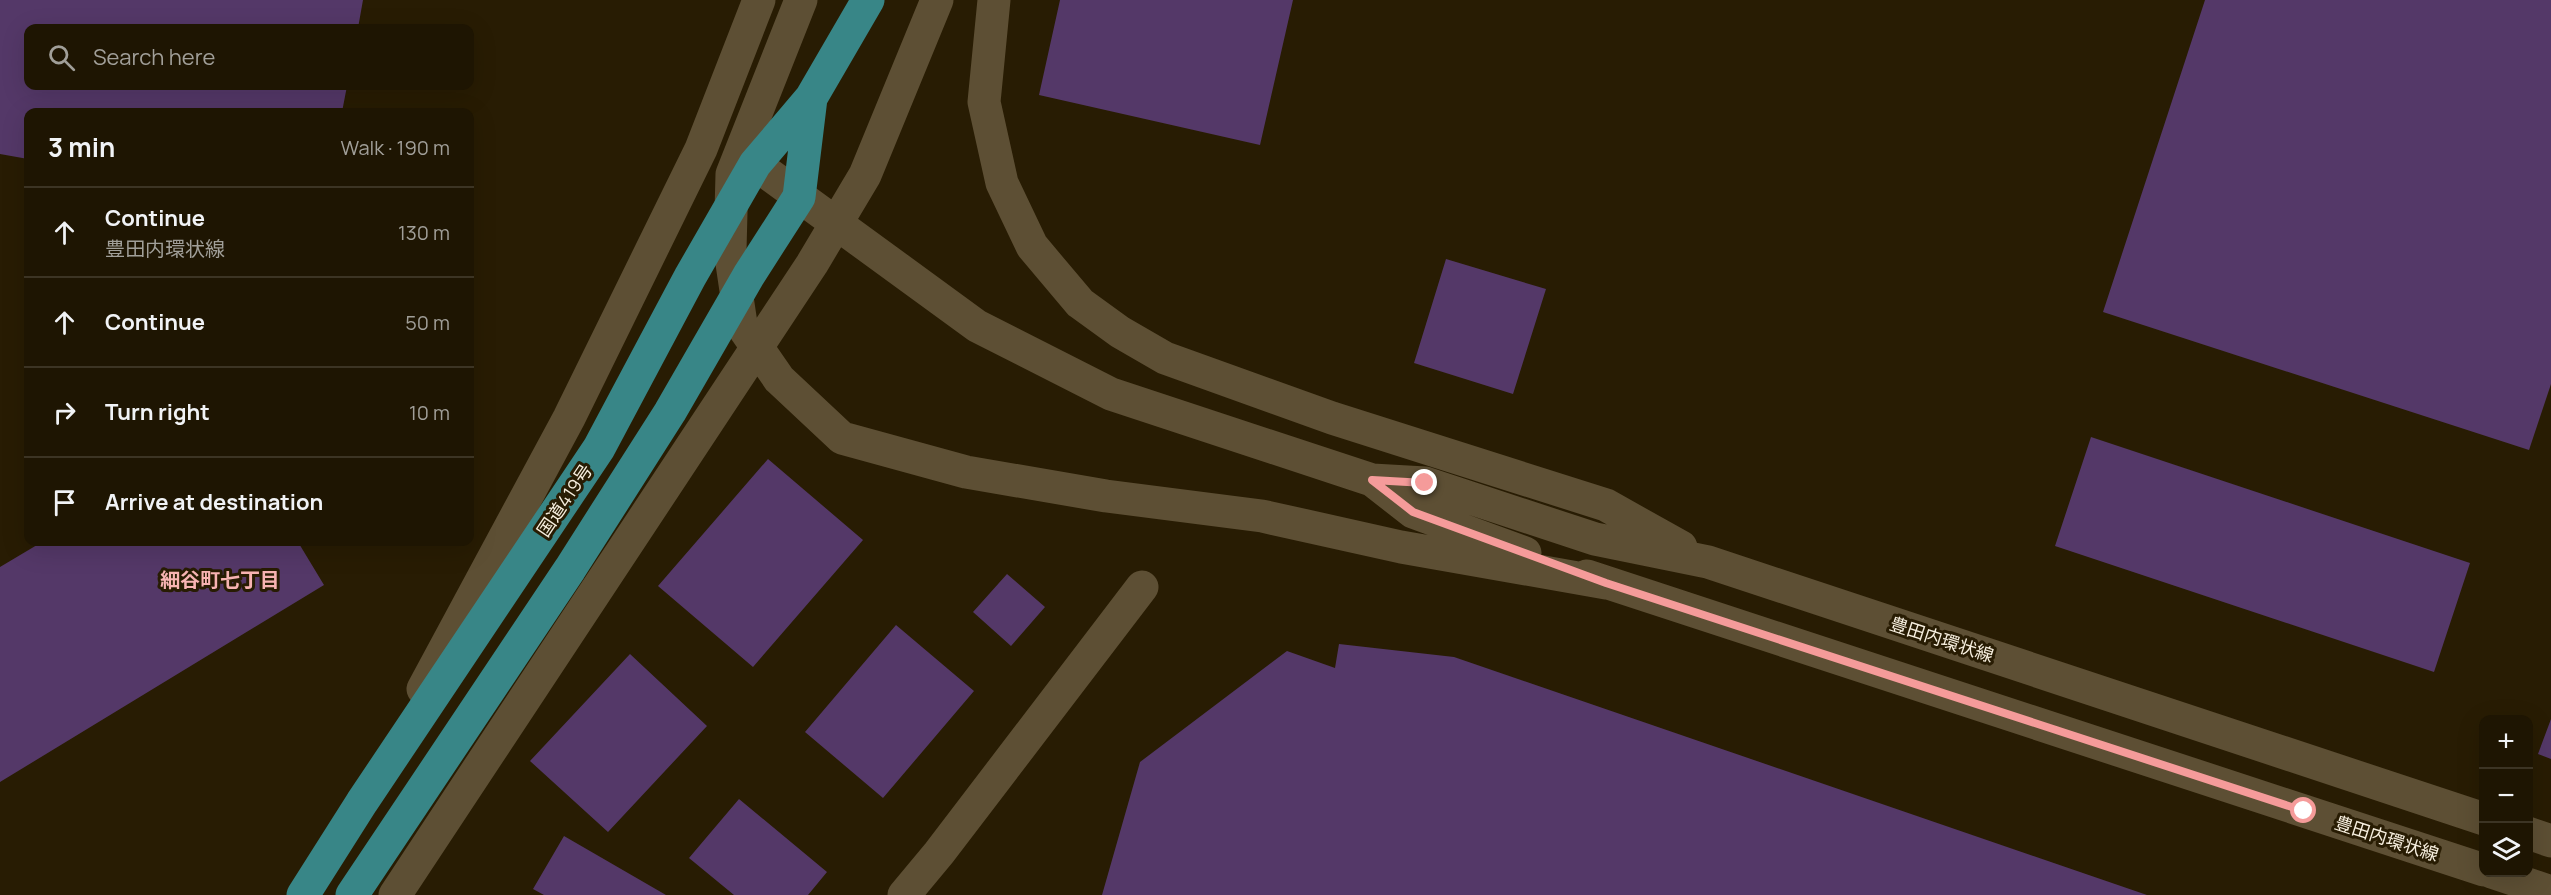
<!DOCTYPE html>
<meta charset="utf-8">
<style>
body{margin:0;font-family:Manrope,"Noto Sans JP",sans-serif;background:#2b2211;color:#f1f3f6}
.controls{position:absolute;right:18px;bottom:18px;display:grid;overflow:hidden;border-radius:12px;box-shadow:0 6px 24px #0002}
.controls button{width:54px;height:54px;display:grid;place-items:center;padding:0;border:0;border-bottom:2px solid #3c3424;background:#1e1502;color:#f1f3f6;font:30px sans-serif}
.stop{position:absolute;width:18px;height:18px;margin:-14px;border:4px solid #f59b9a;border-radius:50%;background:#fff}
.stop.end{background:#f59b9a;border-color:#fff;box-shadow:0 2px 6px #0008}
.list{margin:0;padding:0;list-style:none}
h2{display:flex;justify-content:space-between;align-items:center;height:78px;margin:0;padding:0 24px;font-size:26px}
h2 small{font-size:20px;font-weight:400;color:#a19f99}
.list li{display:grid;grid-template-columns:39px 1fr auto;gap:18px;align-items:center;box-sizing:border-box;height:90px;padding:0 24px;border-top:2px solid #3c3424}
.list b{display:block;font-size:22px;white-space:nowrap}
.list p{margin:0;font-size:20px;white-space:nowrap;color:#a19f99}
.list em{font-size:20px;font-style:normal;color:#a19f99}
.icon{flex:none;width:33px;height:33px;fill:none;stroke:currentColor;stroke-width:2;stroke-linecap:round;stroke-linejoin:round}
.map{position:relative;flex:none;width:2551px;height:895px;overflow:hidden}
.search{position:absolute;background:#1e1502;box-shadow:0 6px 24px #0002;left:24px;top:24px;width:450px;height:66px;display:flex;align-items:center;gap:15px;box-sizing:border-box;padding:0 21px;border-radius:12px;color:#a19f99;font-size:22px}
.panel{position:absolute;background:#1e1502;box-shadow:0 6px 24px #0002;left:24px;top:108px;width:450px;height:438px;border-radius:12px}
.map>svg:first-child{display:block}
</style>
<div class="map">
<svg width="2551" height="895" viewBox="0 0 2551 895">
<rect width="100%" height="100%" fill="#281c03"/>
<path fill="#543868" d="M 0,0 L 363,0 L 358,28 L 28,28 L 28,86 L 347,86 L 342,112 L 28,112 L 28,159 L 0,154 Z
M 1060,0 L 1293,0 L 1260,145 L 1039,95 Z
M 2205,0 L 2551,0 L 2551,384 L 2529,450 L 2103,312 Z
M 1446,259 L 1546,289 L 1513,394 L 1414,363 Z
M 2091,437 L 2470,563 L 2434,672 L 2055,546 Z
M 768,459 L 863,540 L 753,667 L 658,586 Z
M 42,542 L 298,542 L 324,585 L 0,782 L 0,567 Z
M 1007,574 L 1045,607 L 1011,646 L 973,612 Z
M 896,625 L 974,691 L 883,798 L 805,732 Z
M 1339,644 L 1454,657 L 2147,895 L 1102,895 L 1140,762 L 1287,651 L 1335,668 Z
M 630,654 L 707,726 L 608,832 L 530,761 Z
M 2551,719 L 2551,759 L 2538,754 Z
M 739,799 L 827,872 L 808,895 L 734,895 L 689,858 Z
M 564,836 L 666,895 L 544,895 L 533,889 Z"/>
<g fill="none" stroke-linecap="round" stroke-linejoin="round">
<path stroke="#5d4f34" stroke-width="33" d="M 904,895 L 939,853 L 1142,587"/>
<path stroke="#5d4f34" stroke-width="33" d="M 801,0 L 732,174 L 730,250 L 741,324 L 779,379 L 842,438 L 966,472 L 1106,496 L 1262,516 L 1401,547 L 1606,583
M 994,0 L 984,102 L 1002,183 L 1032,246 L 1080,303 L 1120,332 L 1165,358 L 1332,418 L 1606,505 L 1681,547
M 755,164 L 977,326 L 1111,394 L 1372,480 L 1425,483 L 1595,539 L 1708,562 L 2484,819
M 1372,480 L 1413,512 L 1525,553
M 1587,576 L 2484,870
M 423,689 L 569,418 L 701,149 L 759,0
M 2528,833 L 2551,841
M 2492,872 L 2551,892
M 395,895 L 812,264 L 865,175 L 937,0"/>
<path stroke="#388687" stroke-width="33" d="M 303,895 L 362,802 L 599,448 L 690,277 L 755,164 L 811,98 L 868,0
M 352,895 L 570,569 L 670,412 L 749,275 L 799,197 L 811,98"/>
</g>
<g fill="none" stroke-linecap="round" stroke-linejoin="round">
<path stroke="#f59b9a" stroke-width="8" d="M 1425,483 L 1372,480 L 1413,512 L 1606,583 L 2304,811"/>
</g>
<g text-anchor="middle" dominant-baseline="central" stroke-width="6" stroke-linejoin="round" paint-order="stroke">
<g font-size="18" fill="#f7efdf" stroke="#281c03">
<text transform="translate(564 500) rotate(-56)">国道419号</text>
<text transform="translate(1942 639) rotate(18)">豊田内環状線</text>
<text transform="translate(2387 838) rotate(18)">豊田内環状線</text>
</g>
<g font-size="20" font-weight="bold" fill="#f7b3b2" stroke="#281c03">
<text x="220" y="579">細谷町七丁目</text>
</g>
</g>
</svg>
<div class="controls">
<button>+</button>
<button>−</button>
<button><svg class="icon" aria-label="layers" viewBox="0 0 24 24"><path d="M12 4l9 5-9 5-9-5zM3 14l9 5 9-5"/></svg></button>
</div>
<div class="stop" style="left:2304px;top:811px"></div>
<div class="stop end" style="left:1425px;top:483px"></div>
<div class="search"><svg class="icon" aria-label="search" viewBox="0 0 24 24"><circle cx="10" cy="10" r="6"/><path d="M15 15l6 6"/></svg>Search here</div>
<section class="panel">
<h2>3 min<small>Walk · 190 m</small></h2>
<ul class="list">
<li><svg class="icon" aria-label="ahead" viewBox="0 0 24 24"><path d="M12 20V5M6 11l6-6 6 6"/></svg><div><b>Continue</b><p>豊田内環状線</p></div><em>130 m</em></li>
<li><svg class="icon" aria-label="ahead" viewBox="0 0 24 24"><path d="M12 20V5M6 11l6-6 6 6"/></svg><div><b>Continue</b></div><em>50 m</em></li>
<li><svg class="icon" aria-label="right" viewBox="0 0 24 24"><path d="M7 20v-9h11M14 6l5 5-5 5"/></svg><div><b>Turn right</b></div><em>10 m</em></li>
<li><svg class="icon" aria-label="arrive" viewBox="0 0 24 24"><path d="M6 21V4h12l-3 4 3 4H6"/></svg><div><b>Arrive at destination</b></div></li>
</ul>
</section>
</div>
